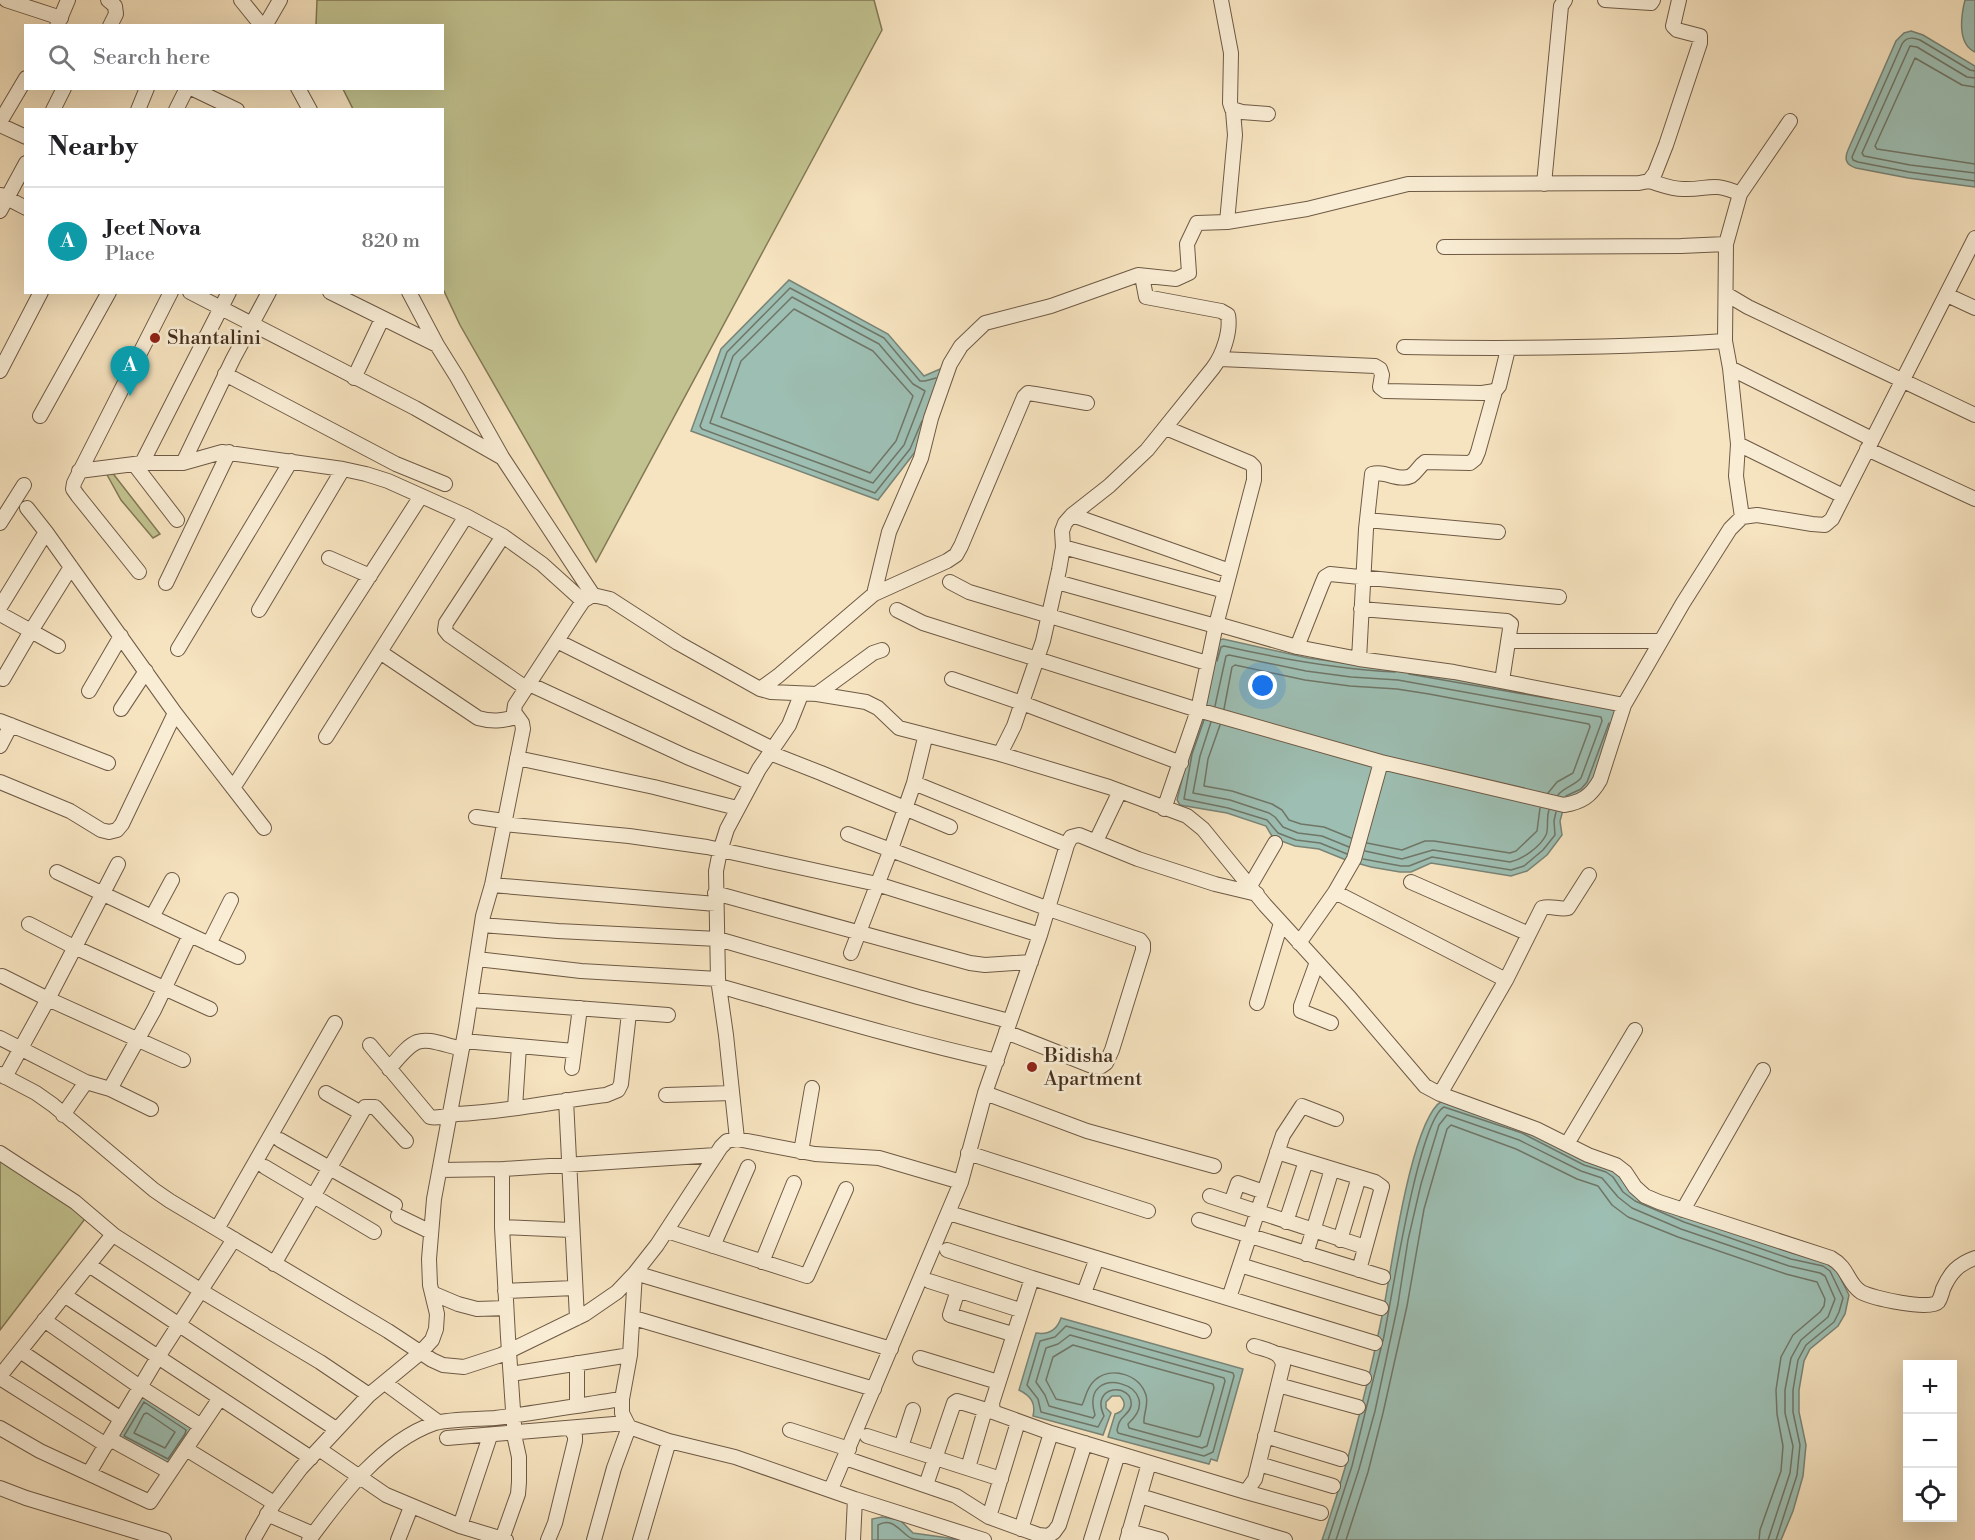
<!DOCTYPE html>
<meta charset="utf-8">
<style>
body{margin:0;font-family:"Libre Bodoni",serif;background:#f6f6f6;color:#202124}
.controls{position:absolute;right:18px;bottom:18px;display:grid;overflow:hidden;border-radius:0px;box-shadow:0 6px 24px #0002}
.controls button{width:54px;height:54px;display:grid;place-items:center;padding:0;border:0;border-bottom:2px solid #e0e0e0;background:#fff;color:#202124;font:30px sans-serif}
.you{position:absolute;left:1263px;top:686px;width:21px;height:21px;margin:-15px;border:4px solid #fff;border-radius:50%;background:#1a73e8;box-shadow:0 0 0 9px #1a73e833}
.badge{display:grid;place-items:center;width:39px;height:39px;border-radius:50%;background:#8f2418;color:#fff;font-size:20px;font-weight:700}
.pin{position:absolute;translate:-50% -50px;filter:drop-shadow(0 2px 3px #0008)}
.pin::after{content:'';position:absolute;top:32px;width:21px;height:18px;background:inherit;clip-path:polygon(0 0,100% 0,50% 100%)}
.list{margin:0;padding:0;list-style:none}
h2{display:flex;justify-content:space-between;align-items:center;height:78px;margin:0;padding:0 24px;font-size:26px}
h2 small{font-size:20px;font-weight:400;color:#757577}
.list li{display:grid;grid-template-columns:39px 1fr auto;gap:18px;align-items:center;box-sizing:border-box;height:108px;padding:0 24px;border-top:2px solid #e0e0e0}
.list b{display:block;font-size:22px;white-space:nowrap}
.list p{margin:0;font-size:20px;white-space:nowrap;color:#757577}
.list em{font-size:20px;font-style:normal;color:#757577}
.icon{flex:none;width:33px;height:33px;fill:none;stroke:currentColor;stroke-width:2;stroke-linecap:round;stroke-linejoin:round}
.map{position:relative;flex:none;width:1975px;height:1540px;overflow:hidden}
.search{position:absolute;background:#fff;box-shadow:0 6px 24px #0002;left:24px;top:24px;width:420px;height:66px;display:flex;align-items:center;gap:15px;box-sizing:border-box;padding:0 21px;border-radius:0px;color:#757577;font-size:22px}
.panel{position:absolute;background:#fff;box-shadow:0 6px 24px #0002;left:24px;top:108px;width:420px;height:186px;border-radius:0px}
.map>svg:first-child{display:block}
</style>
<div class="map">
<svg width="1975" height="1540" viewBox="0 0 1975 1540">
<rect width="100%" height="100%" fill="#f6e3bf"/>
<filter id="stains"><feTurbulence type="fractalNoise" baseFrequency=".00333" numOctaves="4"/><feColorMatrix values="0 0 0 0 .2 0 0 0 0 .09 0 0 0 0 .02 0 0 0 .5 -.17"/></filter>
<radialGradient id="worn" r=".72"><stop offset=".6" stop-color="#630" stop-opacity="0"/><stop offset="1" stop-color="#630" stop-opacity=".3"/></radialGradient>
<path fill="#c1c28f" stroke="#827856" stroke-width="1.5" d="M 317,0 L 874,0 L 882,30 L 596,562 L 460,325 L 443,289 L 442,110 L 353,109 L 343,89 L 442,88 L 442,26 L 316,25 Z
M 111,471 L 160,534 L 153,538 L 121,500 L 106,473 Z
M 0,1158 L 88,1215 L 0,1330 Z"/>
<path fill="#9dbeb2" stroke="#798476" stroke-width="1.5" d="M 1965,0 L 1975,0 L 1975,52 C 1957,44 1961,16 1965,0 Z
M 1911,31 L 1923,35 L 1975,66 L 1975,187 L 1908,178 L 1856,168 C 1846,165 1844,159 1848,150 L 1896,41 L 1904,33 Z
M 789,280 L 888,334 L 924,376 L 947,366 L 949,371 L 915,452 L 878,500 L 691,431 L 721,349 Z
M 1223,639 L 1308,658 L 1352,664 L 1399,666 L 1619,709 L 1593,785 L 1563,810 L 1560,821 L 1562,835 L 1547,855 L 1527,871 L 1511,876 L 1431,863 L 1411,872 L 1400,872 L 1371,867 L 1346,860 L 1319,849 L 1295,846 L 1273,838 L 1266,826 L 1227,813 L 1180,805 L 1177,800 L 1216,641 Z
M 1442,1101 L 1524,1128 L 1617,1173 L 1628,1188 L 1637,1196 L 1686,1216 L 1793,1253 L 1826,1260 L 1835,1267 L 1849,1295 L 1845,1314 L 1838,1326 L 1810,1349 L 1804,1361 L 1799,1390 L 1799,1412 L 1806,1445 L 1803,1476 L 1793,1511 L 1781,1540 L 1322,1540 C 1337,1497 1350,1453 1361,1408 C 1370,1373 1378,1337 1385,1301 C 1392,1264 1412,1118 1442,1101 Z
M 1061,1318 L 1243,1369 L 1217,1461 L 1211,1459 L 1209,1464 L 1108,1437 L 1115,1414 C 1125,1411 1127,1403 1120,1396 L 1112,1396 L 1106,1402 L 1106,1408 L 1111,1413 L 1103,1435 L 1033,1416 C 1036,1403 1031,1396 1019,1390 L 1036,1333 C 1049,1335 1057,1330 1061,1318 Z
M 141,1395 L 194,1428 L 169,1465 L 114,1438 Z
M 882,1517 L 900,1520 L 913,1533 L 963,1540 L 872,1540 L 872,1519 Z"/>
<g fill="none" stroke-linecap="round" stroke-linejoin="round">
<path stroke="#707667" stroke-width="1.5" d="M 1975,71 L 1970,70 L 1920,40 C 1912,37 1906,37 1902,44 L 1852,157 L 1853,160 L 1858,162 L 1909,172 L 1975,181
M 1975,78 L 1967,77 L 1917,47 L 1910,46 L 1862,153 L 1864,156 L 1910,165 L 1975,173
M 1975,87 L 1962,85 L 1915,58 L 1875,146 L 1877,149 L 1975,164
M 792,297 L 879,344 L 913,384 L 925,391 L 904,445 L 873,483 L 710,423 L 733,356 Z
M 794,309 L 873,351 L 913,396 L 896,441 L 870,473 L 721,417 L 741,361 Z
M 922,421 L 910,449 L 875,493 L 702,429 L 700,426 L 727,352 L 790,288 L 884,338 L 920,381 L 925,381 L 936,378
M 1217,661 L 1221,647 L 1224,646 C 1281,659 1336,669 1395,672
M 1409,674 L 1552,699
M 1215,706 L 1226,656 L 1229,655 L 1306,671 L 1351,677 L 1398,680 L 1601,717 L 1602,721 L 1581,778 C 1574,786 1564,787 1558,795
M 1224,709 L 1232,667 L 1235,665 L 1305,680 L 1350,686 L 1397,689 L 1429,694 L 1589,724 L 1590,727 L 1573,773 L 1557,782 L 1548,793
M 1204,720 L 1192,754 L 1184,799 L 1228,808 L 1267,820 L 1278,833 L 1296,840 L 1320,843 L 1347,854
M 1211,722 L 1200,756 L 1193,793 L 1230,800 L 1269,813 L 1275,817 L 1283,827 L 1298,833 L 1322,836 L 1349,847
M 1220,725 L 1208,759 L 1204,786 L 1232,791 L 1272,804 L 1282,810 L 1289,820 L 1301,824 L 1324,827 L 1351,838
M 1566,796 L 1581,789 L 1587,782 L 1609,723
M 1367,843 L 1402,850 L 1425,841 L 1434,841 L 1510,853 L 1516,851 L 1537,831 L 1540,808
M 1365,851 L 1402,859 L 1433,850 L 1510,862 C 1523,859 1540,847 1546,835 C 1549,828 1546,818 1549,810
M 1363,859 L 1401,866 L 1409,866 L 1432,857 L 1511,870 L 1524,866 L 1543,850 L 1555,835 L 1554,821 L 1556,812
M 1066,1326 L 1233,1373 L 1234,1376 L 1213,1452 L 1204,1456 L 1118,1433 L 1117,1430 C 1118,1427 1118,1424 1120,1421 C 1123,1415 1129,1414 1131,1406 C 1134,1382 1089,1384 1104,1416 L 1098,1427 L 1041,1412 L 1038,1399 L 1027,1385 L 1040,1341 L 1055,1337 Z
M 1070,1335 L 1224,1378 L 1225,1381 L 1207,1446 L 1202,1448 L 1129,1428 L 1128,1424 C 1171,1385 1078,1359 1095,1415 L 1093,1418 L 1049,1406 L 1045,1395 L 1036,1382 L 1046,1348 L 1058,1344 Z
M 1383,1341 C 1391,1304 1418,1121 1444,1107 L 1522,1133 L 1584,1165 L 1606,1172 L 1613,1177 L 1623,1192 L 1635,1201 L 1684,1222 L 1791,1259 L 1823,1266 L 1830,1271 L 1843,1298 L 1839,1312 L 1834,1322 L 1806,1345 L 1798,1360 L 1793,1390 L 1793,1412 L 1800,1445 L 1797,1475 L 1776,1540
M 1073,1345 L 1213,1384 L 1214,1388 L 1200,1436 L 1197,1437 L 1144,1423 C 1143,1414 1149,1405 1146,1395 C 1139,1374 1111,1366 1095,1380 C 1086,1388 1086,1397 1082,1405 L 1056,1399 L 1046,1380 L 1053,1357 Z
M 144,1402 L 186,1430 L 185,1434 L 168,1459 L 124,1436 Z
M 147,1413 L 175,1432 L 165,1448 L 134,1433 L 144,1414 Z
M 878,1540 L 878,1525 C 892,1517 899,1530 909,1537 C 913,1540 919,1539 924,1540
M 1328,1540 L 1352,1466 L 1381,1348
M 1336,1540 L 1359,1469 L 1375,1411 L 1398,1304 L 1408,1240 L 1421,1184 L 1439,1125 L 1447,1115 L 1519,1140 L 1581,1171 L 1602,1178 L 1618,1197 L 1632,1208 L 1681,1229 L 1789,1266 L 1820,1273 L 1825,1276 L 1835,1299 L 1828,1317 L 1801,1340 L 1791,1358 L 1785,1390 L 1785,1413 L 1793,1446 L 1790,1473 L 1768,1540
M 1346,1540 L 1368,1472 L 1383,1413 L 1407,1306 L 1424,1209 L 1447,1129 L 1451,1125 L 1516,1149 L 1577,1179 L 1598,1186 L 1612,1205 L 1628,1217 L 1678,1237 L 1786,1274 L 1817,1282 L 1825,1299 L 1824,1306 L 1820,1312 L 1793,1335 L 1781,1357 L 1776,1390 L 1777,1414 L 1783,1446 L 1781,1471 L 1760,1530 L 1759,1540"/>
<defs>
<path id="minor" d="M 6,0 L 61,18
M 108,0 L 115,6 L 116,14 L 110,26
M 241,0 L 262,26
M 1221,0 L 1231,53 L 1230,103 L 1232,109 L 1242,112 L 1268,114
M 1605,0 L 1651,3 L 1653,0
M 57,26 L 68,0
M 265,26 L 280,0
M 191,88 L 237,110
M 298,88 L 310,110
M 53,110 L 64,88
M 138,110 L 147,88
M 176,110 L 187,88
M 0,122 L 26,78
M 0,125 L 26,137
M 1649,181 C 1660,184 1671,189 1683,189 C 1709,190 1712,181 1740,194
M 1544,184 L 1561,6 L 1565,0
M 1,195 L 26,208
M 0,211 L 26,163
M 1227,222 L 1235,135 L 1233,111
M 1444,247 L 1681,246 L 1726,244
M 1138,275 L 1176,279 L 1189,273 L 1187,244 L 1197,223 L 1227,222 L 1307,209 L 1408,184 L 1639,183 L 1649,181 L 1655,173 L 1666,145 L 1700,43 L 1700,36 L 1677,30 L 1673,26 L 1679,0
M 190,292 L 415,408 L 501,457
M 330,292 L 437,345
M 409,292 L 437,345 L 457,377 L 502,457 L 593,595
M 1726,294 L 1748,307 L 1975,415
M 1947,295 L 1975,308
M 1404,347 C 1511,349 1618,348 1725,341
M 1220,359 L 1375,366 L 1380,369 L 1382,375 L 1380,387 L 1385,391 L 1482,393 L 1495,391 L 1499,386 L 1508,349
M 1730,368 L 1872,439
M 0,371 L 41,292
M 225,374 L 396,464 L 445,484
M 354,378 L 382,319
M 40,416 L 109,292
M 1166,428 L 1250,463 L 1254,467 L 1254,480 L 1215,629
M 1738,444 L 1843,496
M 1867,449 L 1975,499
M 142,463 L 229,292
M 183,463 L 233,359 L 269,292
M 134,464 L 177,520
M 79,471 L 142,463 L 183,463 L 222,452 L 343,469 L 366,474 L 388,481 L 466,516 L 503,536 L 542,564 L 583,601
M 1072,515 L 1230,571
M 1742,517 L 1736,476 L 1738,444 L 1730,368 L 1725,341 L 1726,244 L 1740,194 L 1790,121
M 1367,520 L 1498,532
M 0,523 L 24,485
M 46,532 L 175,713 L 264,828
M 503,536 L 446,623 L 445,630 L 449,635 L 526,688
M 1063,547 L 1225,591
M 329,558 L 370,576
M 139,572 L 78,496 L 73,489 L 74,483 L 171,292
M 950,582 L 969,592 L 1207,663
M 1057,582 L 1212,625 L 1215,629 L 1198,710 L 1164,809
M 166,583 L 229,452
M 874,594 L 889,532 L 921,458 L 931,418 L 950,364 L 961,346 L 985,323 L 1051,306 L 1138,275 L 1142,276 L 1146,297 L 1221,311 L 1228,315 C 1231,331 1223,355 1213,368 L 1147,450 L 1109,486 L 1072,515 L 1065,523 L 1062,531 L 1063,547 L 1059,570 L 1043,641 L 1014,726 L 1000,754
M 0,607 L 46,532 L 27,508
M 1361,609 L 1507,621 L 1511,624 L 1510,629 L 1502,681
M 259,610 L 343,469
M 897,610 L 923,623 L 1198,710 L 1381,762 L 1564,805 C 1582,802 1591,796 1600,780 L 1624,705 L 1683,603 L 1730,529 L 1742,517 L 1757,515 L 1812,524 L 1825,525 L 1832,519 L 1975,238
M 0,614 L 31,631 L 71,567
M 1217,624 L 1297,647 L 1359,659 L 1454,672 L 1624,705
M 557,641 L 773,749
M 1508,641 L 1661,641
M 1297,647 L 1322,584 L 1325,577 L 1330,574 L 1559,597
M 178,649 L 291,461
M 380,652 L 478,718 C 492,722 502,721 516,717
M 1359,659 L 1366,529 L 1372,474 C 1384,470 1399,482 1411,476 C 1417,472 1419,466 1425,462 L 1470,463 L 1475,459 L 1478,452 L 1495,391
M 3,679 L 31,631 L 58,646
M 952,679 L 1022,703 L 1181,763
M 529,684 L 687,757 L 751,783
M 760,689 L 778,676 L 874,594 L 947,561 L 956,555 L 961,546 L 1024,397 L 1028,393 L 1035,394 L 1087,403
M 89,691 L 121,636
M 817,694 L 873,653 L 882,650
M 121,709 L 146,671
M 0,721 L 108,763
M 326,737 L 466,516
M 0,746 L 11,725
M 770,753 L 821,773 L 950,827
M 517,758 L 654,787 L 737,808
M 0,782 L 70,811 L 101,830 L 109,832 L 117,830 L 122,824 L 175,713
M 914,783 L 1067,845
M 233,788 L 421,496
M 476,817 L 504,821
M 503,824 L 629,836 L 707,847 L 877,884 L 1040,935
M 848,834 L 1049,909 L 1140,940 L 1143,944 L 1143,950 L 1112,1050 L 1106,1063 L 1100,1067 L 1092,1066 L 1006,1032
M 1096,841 L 1120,791
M 57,872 L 190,935 L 154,1010 L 110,1089 L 86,1082 L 63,1115
M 1411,882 L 1529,934
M 492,885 L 716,904
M 1250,886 L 1275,843
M 1335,892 L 1506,980
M 715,893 L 970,963 L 985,965 L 1031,962
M 152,917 L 172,880
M 29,924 L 74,947 L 210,1009
M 482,925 L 558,931 L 718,939 L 918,997 L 1009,1021
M 190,935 L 238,957
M 1299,943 L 1335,892 L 1354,859 L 1381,762
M 209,944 L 231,900
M 851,953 L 891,849 L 914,783 L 924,742
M 477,959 L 581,971 L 718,979
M 1317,962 L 1301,1006 L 1301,1011 L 1331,1023
M 2,976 L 48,999 L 183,1060
M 719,986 C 811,1012 903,1040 997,1061
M 471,1000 L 668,1015
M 1257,1003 L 1281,923
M 0,1038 L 86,1082
M 464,1041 L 574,1051
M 370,1045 L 430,1117 C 439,1119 448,1115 457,1114 C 507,1112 556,1101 606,1095 L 618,1090 L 621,1084 L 629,1013
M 572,1068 L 580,1008
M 389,1069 C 419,1032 419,1038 462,1049
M 0,1074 L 36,1093 L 53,1105 L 154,1190 L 170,1201 L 388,1331 L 432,1360 L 443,1365 L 464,1367 L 501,1355 L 585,1314 L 617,1292 L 635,1273 L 657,1245 L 721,1147 L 727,1141 L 737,1139 L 815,1154 L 879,1158 L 961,1182
M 5,1077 L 48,999 L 118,864
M 110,1089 L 151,1109
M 326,1093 L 361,1113
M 985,1093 L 1087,1131 L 1214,1166
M 1440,1094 L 1506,980 L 1542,908 C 1551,905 1559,910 1568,908 L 1589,875
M 666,1095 L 732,1093
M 566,1100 L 577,1318
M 515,1108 L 519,1046
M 737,1139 L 726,1035 L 718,979 L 716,871 L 720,851 L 727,829 L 759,769 L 789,725 L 801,695
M 280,1140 L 395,1205
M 1567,1144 L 1635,1030
M 801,1152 L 812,1088
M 1277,1152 L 1375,1182 L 1382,1187 L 1359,1270
M 0,1153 L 75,1202 L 115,1236
M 968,1153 L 1148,1211
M 265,1167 L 374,1232
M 440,1170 L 504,1169 L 716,1155
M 1210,1196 L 1365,1247
M 1231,1203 L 1238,1183 L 1264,1192
M 1683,1210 L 1763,1070
M 949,1213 L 1375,1343
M 398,1216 L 431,1232
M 1199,1220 L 1383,1277
M 1286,1222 L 1306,1161
M 502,1227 L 571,1230
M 217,1229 L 335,1023
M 667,1231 L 807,1276 L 846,1189
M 1340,1240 L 1359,1177
M 713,1246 L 748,1167
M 947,1250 L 1032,1278
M 1306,1254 L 1332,1169
M 762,1262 L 794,1183
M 274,1264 L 365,1107 L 375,1107 L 406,1141
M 89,1265 L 336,1429
M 1240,1265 L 1381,1308
M 929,1281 L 1020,1310
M 958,1290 L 950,1315 L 1012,1334
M 505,1291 L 574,1288
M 432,1293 L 458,1304 L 477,1309 L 506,1308
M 1084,1293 L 1097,1258
M 64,1295 L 311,1458
M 1229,1298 L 1283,1135 L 1302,1106 L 1336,1119
M 634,1318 L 874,1389
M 44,1320 L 140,1387 L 201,1426
M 1204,1331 L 1032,1278 L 992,1403 L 993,1412 L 1051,1433 L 1246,1492 L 1255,1479 L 1283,1365 C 1281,1351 1266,1350 1254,1346
M 891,1349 L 635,1273 L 630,1355 L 622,1399 L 622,1413 L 629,1427 L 669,1441 L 735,1457 L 855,1499 L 984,1540
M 20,1351 L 121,1419
M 1279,1354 L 1364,1378
M 920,1358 L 998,1382
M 511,1374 L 630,1355
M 0,1376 L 110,1238 L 115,1236 L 208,1295 L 320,1362 L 369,1395
M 0,1378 L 106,1445
M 385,1383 L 438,1422
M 1278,1385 L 1358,1407
M 577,1406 L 577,1363
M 0,1428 L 40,1451 L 150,1502 L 220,1398
M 790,1430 L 849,1449
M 867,1436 L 1001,1479
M 1265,1436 L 1341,1459
M 447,1438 L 626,1423
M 110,1439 L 170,1472
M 901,1447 L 913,1410
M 186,1449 L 274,1503
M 319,1449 L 386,1495 L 460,1526 L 506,1540
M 845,1458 L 956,1496 L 989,1517 L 1039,1535 L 1048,1536 L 1054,1532 L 1059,1525 L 1085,1443
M 1259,1464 L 1333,1486
M 968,1468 L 985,1410
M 89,1473 L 158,1357 L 234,1239
M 926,1485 L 954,1403 L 957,1401 L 993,1412
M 0,1488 L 26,1498 L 164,1540
M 831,1489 L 961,1182 L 985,1093 L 1040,935 L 1067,845 L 1071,837 L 1079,835 L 1138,859 L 1215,884 L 1257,894
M 1246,1492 L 1321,1513
M 1140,1496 L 1285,1540
M 267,1514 L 313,1534
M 989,1517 L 1018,1422
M 460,1526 L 490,1436
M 1021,1529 L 1051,1433
M 1129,1531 L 1161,1540
M 502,1539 L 518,1494 L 519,1482 L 519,1457 L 515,1439 L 508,1337 L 502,1227 L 502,1169
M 253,1540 L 273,1505 L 301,1468 L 369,1395 L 420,1353 L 432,1340 L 436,1329 L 437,1314 L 430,1285 L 429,1259 L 434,1199 L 466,1027 L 483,916 L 492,885 L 523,729 L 522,723 L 514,712 L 515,705 L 577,610 L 583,601 L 593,595 L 610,599 L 678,643 L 760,689 L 771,692 L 817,694 L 866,702 L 878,708 L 899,728 L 1000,754 L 1109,787 L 1187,816 L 1203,829 L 1265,905 L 1350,998 L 1425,1086 L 1440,1094 L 1536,1129 L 1588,1155 L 1616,1165 L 1625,1172 L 1635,1187 L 1645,1196 L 1659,1202 L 1831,1258 C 1849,1268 1847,1283 1861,1292 C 1872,1298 1930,1311 1938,1302 C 1940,1299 1942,1293 1943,1289 C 1950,1273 1958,1264 1975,1258
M 309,1540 C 342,1495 381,1442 435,1423 C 448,1419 480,1419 495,1418 C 537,1413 580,1405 622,1399
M 398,1540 L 411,1507
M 548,1540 L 555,1523 L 575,1441 L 575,1436 L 570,1428
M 594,1540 L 614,1468 L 629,1427
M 640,1540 L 669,1441
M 853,1540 L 855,1499
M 1091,1540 L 1118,1454
M 1127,1540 L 1149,1463"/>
</defs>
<use href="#minor" stroke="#6f5a45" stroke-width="16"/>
<use href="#minor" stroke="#f9edd5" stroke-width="14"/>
</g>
<g fill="#8f2418" stroke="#f9edd5" stroke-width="2">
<circle cx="155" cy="338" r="6"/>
<circle cx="1032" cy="1067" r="6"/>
</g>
<g text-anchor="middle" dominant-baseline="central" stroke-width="5" stroke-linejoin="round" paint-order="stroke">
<g font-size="20" fill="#422d1c" stroke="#f9edd5" text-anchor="start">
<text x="167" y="338">Shantalini</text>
<text x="1044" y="1056">Bidisha<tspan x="1044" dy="23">Apartment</tspan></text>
</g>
</g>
<rect width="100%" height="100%" filter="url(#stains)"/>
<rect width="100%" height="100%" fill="url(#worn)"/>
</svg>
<div class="controls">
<button>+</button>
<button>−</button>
<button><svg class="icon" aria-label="locate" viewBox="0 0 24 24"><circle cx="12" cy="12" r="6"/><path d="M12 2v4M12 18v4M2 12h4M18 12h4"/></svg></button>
</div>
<div class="you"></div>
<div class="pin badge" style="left:130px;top:396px;background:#0f9aa8">A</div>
<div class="search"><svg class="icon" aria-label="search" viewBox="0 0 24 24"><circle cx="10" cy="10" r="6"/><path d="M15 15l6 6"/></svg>Search here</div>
<section class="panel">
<h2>Nearby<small></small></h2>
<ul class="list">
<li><span class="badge" style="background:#0f9aa8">A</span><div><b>Jeet Nova</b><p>Place</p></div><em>820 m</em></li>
</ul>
</section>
</div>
